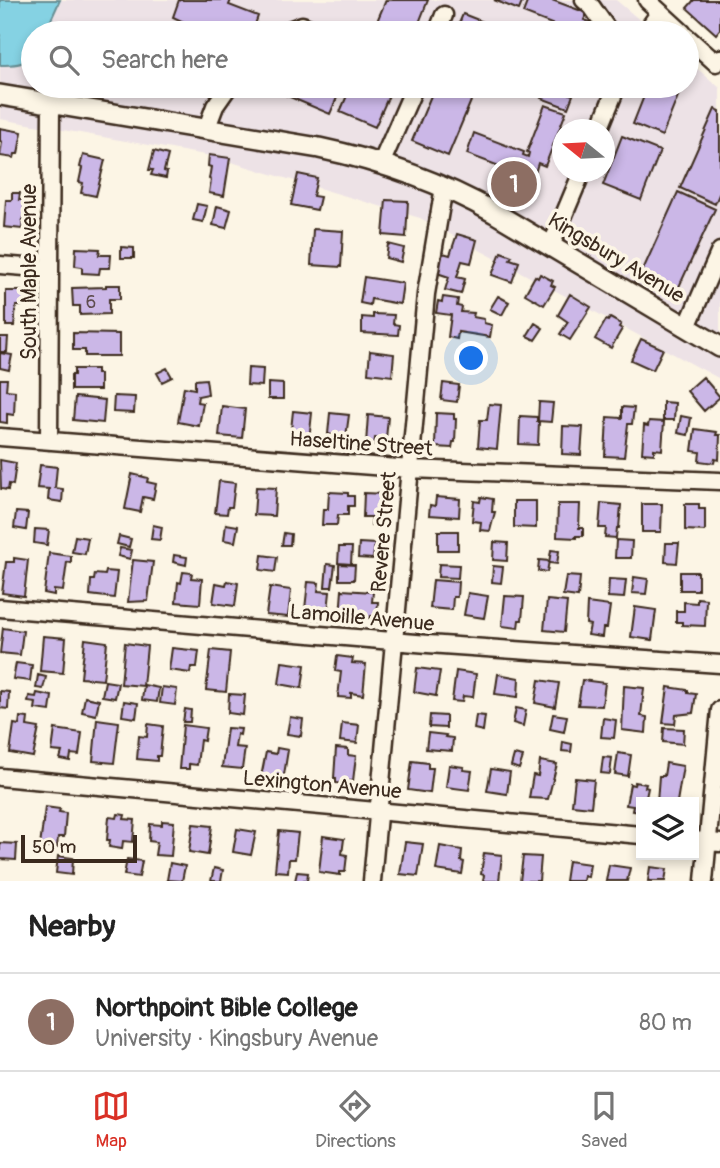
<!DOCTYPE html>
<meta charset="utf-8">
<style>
body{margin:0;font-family:Pangolin,sans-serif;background:#f6f6f6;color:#222}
.controls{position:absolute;right:21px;bottom:21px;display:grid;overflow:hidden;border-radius:0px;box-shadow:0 4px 10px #0003}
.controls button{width:63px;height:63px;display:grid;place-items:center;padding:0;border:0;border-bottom:2px solid #e0e0e0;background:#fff;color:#222;font:35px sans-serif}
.compass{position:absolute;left:552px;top:119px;width:63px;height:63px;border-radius:50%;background:#fff;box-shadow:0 4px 10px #0003;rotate:288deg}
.scale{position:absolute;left:21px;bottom:18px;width:116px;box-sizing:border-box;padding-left:7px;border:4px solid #3b2a1e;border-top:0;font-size:19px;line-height:24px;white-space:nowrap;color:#3b2a1e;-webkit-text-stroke:5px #fcf5e5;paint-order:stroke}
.you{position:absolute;left:472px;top:359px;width:24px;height:24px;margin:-18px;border:5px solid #fff;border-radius:50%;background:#1a73e8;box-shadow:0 0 0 10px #1a73e833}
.badge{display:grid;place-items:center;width:46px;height:46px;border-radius:50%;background:#d93025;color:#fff;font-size:23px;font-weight:700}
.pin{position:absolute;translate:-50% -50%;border:4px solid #fff;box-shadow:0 2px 7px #0006}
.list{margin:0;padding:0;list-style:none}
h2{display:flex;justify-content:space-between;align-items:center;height:91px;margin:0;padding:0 28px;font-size:30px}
h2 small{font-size:23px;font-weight:400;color:#767676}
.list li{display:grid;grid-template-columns:46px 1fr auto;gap:21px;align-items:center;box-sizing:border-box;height:98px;padding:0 28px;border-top:2px solid #e0e0e0}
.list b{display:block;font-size:26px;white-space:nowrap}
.list p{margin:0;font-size:23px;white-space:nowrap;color:#767676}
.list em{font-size:23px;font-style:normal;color:#767676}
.icon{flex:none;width:38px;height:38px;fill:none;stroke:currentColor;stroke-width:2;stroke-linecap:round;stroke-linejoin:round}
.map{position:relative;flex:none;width:720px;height:881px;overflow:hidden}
.search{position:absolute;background:#fff;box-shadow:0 4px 10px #0003;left:21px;right:21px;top:21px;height:77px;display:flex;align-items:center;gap:18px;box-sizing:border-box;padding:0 24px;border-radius:38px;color:#767676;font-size:26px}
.sheet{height:189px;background:#fff}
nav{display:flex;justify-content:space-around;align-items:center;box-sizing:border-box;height:98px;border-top:2px solid #e0e0e0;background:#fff;font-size:19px;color:#767676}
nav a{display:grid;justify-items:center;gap:4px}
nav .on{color:#d93025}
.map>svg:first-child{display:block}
</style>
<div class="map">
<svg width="720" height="881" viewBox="0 0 720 881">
<rect width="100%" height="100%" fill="#fcf5e5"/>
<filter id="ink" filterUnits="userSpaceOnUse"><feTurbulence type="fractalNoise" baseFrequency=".0143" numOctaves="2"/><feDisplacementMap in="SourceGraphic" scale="14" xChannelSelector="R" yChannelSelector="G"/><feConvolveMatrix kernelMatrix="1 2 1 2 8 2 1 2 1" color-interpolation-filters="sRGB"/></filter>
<g filter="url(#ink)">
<path fill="#ede2e6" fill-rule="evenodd" d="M 0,0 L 616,0 L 655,33 L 33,33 L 33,86 L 687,86 L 687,60 L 720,88 L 720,379 L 420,218 L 211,156 L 0,119 ZM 562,130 L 604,130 L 604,172 L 562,172 Z"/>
<path fill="#85d2e3" stroke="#678f94" stroke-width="2" d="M 0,0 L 60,0 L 45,33 L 33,33 C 33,61 29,65 0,65 Z"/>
<path fill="#cbb7e7" stroke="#3b2a1e" stroke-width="2" d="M 179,0 L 231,0 L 229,5 L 258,16 L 252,33 L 190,33 L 183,31 L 186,23 L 173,17 Z
M 386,0 L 428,0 L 415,33 L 372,33 Z
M 494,0 L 523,0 L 519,10 Z
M 528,0 L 552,0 L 587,13 L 584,20 L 595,24 L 591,33 L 579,33 L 580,31 L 574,28 L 572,32 L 523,13 Z
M 694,0 L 720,0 L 720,29 L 716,34 L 687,8 Z
M 463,14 L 499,28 L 497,33 L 455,33 Z
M 264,86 L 342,86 L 330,114 Z
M 351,86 L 393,86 L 375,127 L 340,112 Z
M 435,86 L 467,86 L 476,89 L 448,156 L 412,141 Z
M 545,86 L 573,95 L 568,108 L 541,98 Z
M 559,86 L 577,86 L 575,92 Z
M 648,86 L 682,86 L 662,136 L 633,124 Z
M 545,105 L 566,112 L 545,166 L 538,163 L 535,173 L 525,169 L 523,175 L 467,154 L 474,133 L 524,152 L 523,155 L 528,157 L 529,153 L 527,152 Z
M 715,109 L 720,111 L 720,192 L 715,204 L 680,188 Z
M 0,128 L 22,132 L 18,154 L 15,154 L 14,158 L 0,156 L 2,142 L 0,141 Z
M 622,136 L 660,151 L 641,200 L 603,185 Z
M 154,151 L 168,155 L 164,171 L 167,172 L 166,178 L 151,175 L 153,170 L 149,170 Z
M 83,155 L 105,160 L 96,196 L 81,193 L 83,183 L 79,182 L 82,168 L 80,167 Z
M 209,155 L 230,158 L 224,196 L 209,193 L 211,180 L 209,179 L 211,167 L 208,166 Z
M 298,174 L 317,178 L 313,196 L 320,197 L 317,210 L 291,205 Z
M 678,192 L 715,209 L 678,289 L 642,272 Z
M 12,193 L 20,193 L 19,200 L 25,200 L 24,207 L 28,207 L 28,216 L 23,216 L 22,229 L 4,227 L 6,200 L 12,200 Z
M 386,200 L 408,201 L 406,237 L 383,235 Z
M 197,204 L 207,206 L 203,222 L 193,220 Z
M 217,206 L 231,210 L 226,228 L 213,225 Z
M 313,229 L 343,231 L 341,267 L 311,265 Z
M 457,234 L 477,240 L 471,263 L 462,261 L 457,277 L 465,279 L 461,294 L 445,290 L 449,277 L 437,273 L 443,253 L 450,255 Z
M 388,244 L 404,248 L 401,262 L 386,258 Z
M 121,247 L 134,248 L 134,258 L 121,258 Z
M 76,248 L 100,249 L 99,255 L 111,255 L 110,268 L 100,268 L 99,274 L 82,273 L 82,267 L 75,266 Z
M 501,252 L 512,256 L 510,259 L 519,262 L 512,282 L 492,275 Z
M 540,274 L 553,281 L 551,285 L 555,287 L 544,305 L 525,294 L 535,276 L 538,278 Z
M 364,277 L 403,283 L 400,304 L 371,299 L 370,305 L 360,303 Z
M 106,285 L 120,285 L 120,299 L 109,299 L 109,314 L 80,315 L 80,306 L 73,306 L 72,288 L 106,287 Z
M 6,291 L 26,291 L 27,306 L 16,306 L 14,326 L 6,326 Z
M 570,294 L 591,307 L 570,340 L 560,334 L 568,322 L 558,315 Z
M 498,296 L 509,302 L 502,315 L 490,309 Z
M 443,297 L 458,299 L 457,306 L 462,307 L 461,312 L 474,313 L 473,317 L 484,319 L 484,323 L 492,325 L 490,337 L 458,332 L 457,339 L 448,337 L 451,315 L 436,313 L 438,301 L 442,302 Z
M 373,314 L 394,315 L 393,324 L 399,325 L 398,335 L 362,333 L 362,317 L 373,318 Z
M 610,318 L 621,324 L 619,327 L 622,329 L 611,348 L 595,339 L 606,320 L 608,321 Z
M 535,323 L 543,328 L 535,340 L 527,336 Z
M 73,333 L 119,334 L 119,356 L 85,356 L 85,350 L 73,350 Z
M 0,337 L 8,337 L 7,352 L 0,352 Z
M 641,339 L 663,349 L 653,370 L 631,360 Z
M 370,351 L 394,354 L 392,376 L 368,373 Z
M 0,353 L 12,355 L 9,370 L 0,368 Z
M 167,368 L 172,377 L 162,382 L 157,373 Z
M 248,368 L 263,369 L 262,386 L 247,385 Z
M 74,369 L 97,369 L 97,374 L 100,374 L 100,390 L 71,390 L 71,375 L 74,375 Z
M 703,377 L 720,397 L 704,411 L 687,391 Z
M 0,379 L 7,379 L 6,390 L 15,391 L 14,415 L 7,414 L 7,423 L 0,422 Z
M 206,379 L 208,394 L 198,396 L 197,402 L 203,403 L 199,426 L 178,422 L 184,387 L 195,389 L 195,380 Z
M 268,383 L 283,384 L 283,399 L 268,399 Z
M 443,383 L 459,385 L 457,402 L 441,400 Z
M 114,396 L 135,397 L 134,413 L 113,412 Z
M 75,397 L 105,400 L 103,423 L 73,420 Z
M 539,402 L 553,403 L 551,422 L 538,421 Z
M 663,402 L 675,403 L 674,420 L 663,420 Z
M 489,404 L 501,405 L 497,449 L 478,447 L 480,420 L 487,420 Z
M 222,406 L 245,409 L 242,438 L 219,436 Z
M 622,407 L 634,408 L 632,424 L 628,424 L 624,457 L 605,456 L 607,417 L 622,418 Z
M 293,411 L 312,413 L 309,441 L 290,439 Z
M 330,413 L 349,415 L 345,444 L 336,443 L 337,436 L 328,434 Z
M 436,413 L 454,414 L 454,419 L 456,419 L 455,442 L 453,442 L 452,448 L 435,447 Z
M 368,415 L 388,417 L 386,439 L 375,438 L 374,445 L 366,444 Z
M 520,416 L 537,417 L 537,422 L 539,422 L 538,445 L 519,444 Z
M 681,416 L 691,418 L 688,435 L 678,433 Z
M 649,421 L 664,422 L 662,450 L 654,449 L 654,454 L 642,453 L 644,425 L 648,426 Z
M 563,426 L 583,427 L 581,455 L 562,454 Z
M 695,429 L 717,432 L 716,435 L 720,435 L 719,460 L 715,459 L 714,463 L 699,461 L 700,452 L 692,451 Z
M 0,460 L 16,463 L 13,485 L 9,484 L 8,490 L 1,489 Z
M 40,465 L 57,467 L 55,488 L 63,489 L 62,502 L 48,500 L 49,489 L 37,488 Z
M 132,474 L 148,478 L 147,482 L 156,484 L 153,499 L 143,497 L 140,512 L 125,509 Z
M 219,481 L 235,483 L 232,507 L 228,507 L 227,514 L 215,513 Z
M 256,487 L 276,488 L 274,516 L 254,515 Z
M 329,492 L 348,493 L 348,496 L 354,496 L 354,506 L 348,506 L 348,515 L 338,515 L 337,525 L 322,525 L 323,509 L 328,509 Z
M 364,493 L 384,494 L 383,518 L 380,518 L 379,526 L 371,525 L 372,517 L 363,517 Z
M 436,497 L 460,499 L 459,517 L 429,515 L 430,505 L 435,506 Z
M 481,497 L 493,499 L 492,512 L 495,512 L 490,531 L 480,530 L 481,522 L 472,521 L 474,501 L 480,502 Z
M 514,501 L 536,501 L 536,528 L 514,527 Z
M 601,503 L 621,505 L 619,528 L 617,528 L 616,538 L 605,537 L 606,528 L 599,528 Z
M 558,504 L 580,504 L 579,528 L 583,528 L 583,536 L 576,536 L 576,538 L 557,537 Z
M 642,504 L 662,504 L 661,532 L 642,532 Z
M 685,504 L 699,504 L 699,509 L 705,509 L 705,531 L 685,530 Z
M 16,512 L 28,513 L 26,530 L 14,528 Z
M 226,524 L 238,526 L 235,542 L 224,540 Z
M 153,525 L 162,527 L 160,540 L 151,539 Z
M 35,529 L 49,530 L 47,545 L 34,543 Z
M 438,531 L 458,531 L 458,550 L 438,550 Z
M 284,533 L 291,534 L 290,545 L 282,545 Z
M 75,536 L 88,538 L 85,554 L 72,552 Z
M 119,536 L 131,539 L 129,547 L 117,544 Z
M 616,540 L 632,541 L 631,558 L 615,558 Z
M 494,542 L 508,543 L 507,561 L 493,560 Z
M 359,543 L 375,544 L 373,559 L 358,558 Z
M 666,543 L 679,543 L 677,563 L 665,562 Z
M 339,547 L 352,547 L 351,564 L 338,563 Z
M 120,548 L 132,550 L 130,559 L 118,556 Z
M 551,550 L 559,551 L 557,564 L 549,563 Z
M 49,553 L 71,556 L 71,563 L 67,562 L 63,591 L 54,590 L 54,595 L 44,593 Z
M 174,555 L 187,557 L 186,565 L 173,562 Z
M 262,555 L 277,557 L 275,572 L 260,570 Z
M 14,558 L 28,560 L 24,596 L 2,593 L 6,562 L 14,562 Z
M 133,560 L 153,562 L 148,601 L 128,602 Z
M 539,560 L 549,561 L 547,572 L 538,571 Z
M 327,564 L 335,565 L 332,587 L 325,587 Z
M 339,564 L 355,565 L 354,580 L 339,580 Z
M 439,564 L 459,565 L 458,578 L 438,577 Z
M 493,566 L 503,567 L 501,583 L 492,582 Z
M 106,571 L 117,572 L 114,598 L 90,595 L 91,580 L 94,580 L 95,574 L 105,575 Z
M 183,572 L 192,573 L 191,578 L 202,579 L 200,604 L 176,602 L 178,582 L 181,583 Z
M 680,572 L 698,572 L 698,590 L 680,590 Z
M 566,576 L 580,577 L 578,597 L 563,595 Z
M 634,577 L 648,579 L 646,594 L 632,593 Z
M 609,579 L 626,580 L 624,598 L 608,597 Z
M 433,580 L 458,582 L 457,597 L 453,597 L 452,610 L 430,608 Z
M 227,581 L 238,583 L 235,606 L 213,603 L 216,583 L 226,585 Z
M 308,582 L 319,583 L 318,591 L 330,592 L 327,620 L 304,618 Z
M 270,587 L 291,590 L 288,617 L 266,615 Z
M 342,590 L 373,592 L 372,602 L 378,602 L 377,616 L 371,616 L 371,618 L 340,616 Z
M 468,593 L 488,596 L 484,618 L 464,615 Z
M 505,596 L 524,597 L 522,620 L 519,620 L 518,628 L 502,626 Z
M 697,598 L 706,599 L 705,626 L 682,625 L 682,622 L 676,622 L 676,611 L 684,611 L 684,602 L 697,603 Z
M 547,600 L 567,602 L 564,632 L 544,630 Z
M 587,603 L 610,606 L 607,628 L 603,628 L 602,637 L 588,635 L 590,625 L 586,624 Z
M 635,607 L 656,610 L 652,640 L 631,637 Z
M 3,628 L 23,631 L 20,655 L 0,653 Z
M 43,636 L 66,638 L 63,673 L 40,671 Z
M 85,639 L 107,642 L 103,680 L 81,678 Z
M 125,643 L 147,646 L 143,686 L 121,684 Z
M 172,648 L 199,651 L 197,667 L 191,667 L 190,673 L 169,670 Z
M 211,650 L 230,652 L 226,692 L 206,690 Z
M 337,656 L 353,658 L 352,663 L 366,664 L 363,695 L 351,693 L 351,698 L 338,697 L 341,672 L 335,671 Z
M 282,662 L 305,665 L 302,688 L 279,684 Z
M 16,663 L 32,665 L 30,681 L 13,679 Z
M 417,668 L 440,671 L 436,696 L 414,692 Z
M 456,671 L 476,674 L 473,697 L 463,696 L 462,702 L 452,701 Z
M 498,674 L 519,678 L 518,697 L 495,694 Z
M 38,675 L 46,677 L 43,689 L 36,688 Z
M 539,680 L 559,683 L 555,707 L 535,703 Z
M 582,680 L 605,683 L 602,706 L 578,705 Z
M 105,681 L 118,683 L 115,698 L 102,696 Z
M 144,685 L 159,688 L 157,702 L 142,700 Z
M 624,686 L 644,688 L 641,716 L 647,717 L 646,733 L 622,730 Z
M 162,687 L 177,689 L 175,705 L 160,703 Z
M 668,687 L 688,690 L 688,693 L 696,694 L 693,713 L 676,715 L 675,724 L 663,723 Z
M 0,691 L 9,692 L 8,709 L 0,708 Z
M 37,693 L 52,696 L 50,711 L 35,709 L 36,703 L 28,702 L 29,696 L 36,697 Z
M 229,694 L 245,695 L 243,715 L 228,713 Z
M 85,697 L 99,700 L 96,715 L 82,712 Z
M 124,701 L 138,703 L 136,718 L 122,716 Z
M 516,708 L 526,710 L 523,726 L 513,723 Z
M 185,709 L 191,710 L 190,722 L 183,722 Z
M 553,714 L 567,716 L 564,732 L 550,729 Z
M 430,715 L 446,716 L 446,728 L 429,727 Z
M 476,715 L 485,716 L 483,731 L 474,729 Z
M 20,717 L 28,718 L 27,726 L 39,728 L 33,757 L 10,753 L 14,724 L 19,725 Z
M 290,717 L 303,719 L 301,736 L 287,734 Z
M 603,718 L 616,720 L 614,738 L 601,737 Z
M 97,719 L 119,722 L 114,763 L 93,761 Z
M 342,723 L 359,725 L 357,743 L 340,741 Z
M 148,724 L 163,726 L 160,756 L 157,756 L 157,761 L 137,759 L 139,736 L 147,737 Z
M 183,725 L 206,728 L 204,741 L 200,740 L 197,765 L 189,764 L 189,769 L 179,769 Z
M 227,728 L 241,729 L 240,735 L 237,734 L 235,747 L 245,748 L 242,769 L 222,767 Z
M 664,728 L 684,729 L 683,744 L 663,742 Z
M 55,729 L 82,733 L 79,755 L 71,754 L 70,761 L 60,759 L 62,752 L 52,751 Z
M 428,733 L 446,735 L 445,737 L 453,738 L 452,751 L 426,749 Z
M 563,742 L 572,744 L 571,752 L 562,751 Z
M 277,748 L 288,750 L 283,781 L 261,777 L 266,752 L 276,754 Z
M 336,748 L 348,749 L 348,755 L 356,756 L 353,781 L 350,781 L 350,784 L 336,783 L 336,778 L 334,778 Z
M 618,753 L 631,755 L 628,776 L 615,774 Z
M 514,755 L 523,757 L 519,769 L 511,766 Z
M 603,757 L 612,758 L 610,774 L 601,773 Z
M 412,761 L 428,763 L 428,768 L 433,768 L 430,793 L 408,790 Z
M 540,761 L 557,764 L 548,799 L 529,798 L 533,775 L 538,776 Z
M 666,763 L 683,766 L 677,802 L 657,802 L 659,776 L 664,776 Z
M 449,765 L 464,767 L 463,770 L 472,771 L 469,790 L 446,787 Z
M 491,769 L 510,772 L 507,794 L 487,791 Z
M 575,778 L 594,780 L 591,807 L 572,805 Z
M 635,782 L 646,784 L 645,787 L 648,788 L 645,802 L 641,802 L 641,812 L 632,811 L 633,806 L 626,805 L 630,784 L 634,785 Z
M 45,807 L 60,809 L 59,812 L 66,813 L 64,837 L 58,837 L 57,847 L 40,846 Z
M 118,814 L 125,815 L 124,819 L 135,820 L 133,842 L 123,841 L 122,849 L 109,847 L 110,840 L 107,840 L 109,817 L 117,818 Z
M 162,821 L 174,822 L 171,856 L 155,855 L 157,842 L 149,841 L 150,824 L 162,825 Z
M 193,824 L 212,826 L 208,855 L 189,852 Z
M 237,829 L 256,832 L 251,855 L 233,852 Z
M 279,831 L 298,833 L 295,859 L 289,859 L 288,872 L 275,871 Z
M 323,836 L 344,839 L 342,854 L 347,855 L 345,872 L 340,872 L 340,875 L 319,872 Z
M 405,842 L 423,844 L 418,876 L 400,874 Z
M 0,843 L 17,844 L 16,860 L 0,859 Z
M 440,846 L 462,850 L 461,861 L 464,862 L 462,874 L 436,870 Z
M 484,853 L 502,855 L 499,881 L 483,881 L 484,875 L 481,874 Z
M 58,856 L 73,858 L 72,875 L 56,873 Z
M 523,856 L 541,857 L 539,881 L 520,881 Z
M 127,859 L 142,861 L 139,877 L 124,875 Z
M 568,861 L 590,864 L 588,877 L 584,876 L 583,881 L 565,881 Z
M 170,863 L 185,866 L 182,881 L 167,880 Z
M 609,865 L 630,868 L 627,881 L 606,881 Z
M 650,867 L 667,869 L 665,881 L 648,881 Z
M 214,868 L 223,870 L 221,881 L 211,881 Z
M 297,872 L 308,873 L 307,881 L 295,881 Z"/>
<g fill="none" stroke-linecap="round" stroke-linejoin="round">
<defs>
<path id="minor" d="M 584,0 L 592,7 L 610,33
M 647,0 L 683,33
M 281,33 L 302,25 L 321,33
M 437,33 L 444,15
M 645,33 L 660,12
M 687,37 L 716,63 L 720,58
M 206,130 L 215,106 L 229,86
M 599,130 L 617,86
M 381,164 L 415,86
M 551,246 L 582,172
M 0,265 L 50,269
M 687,327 L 720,251
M 0,437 L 411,469 L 720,481
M 49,441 L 51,104
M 0,608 L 428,644 L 720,664
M 0,777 L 641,835
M 694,840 L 720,843
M 372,881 L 426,294 L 444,187
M 704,881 L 720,710"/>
<path id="major" d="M 0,95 L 319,148 C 381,161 440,182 495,213 L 720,347"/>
</defs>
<use href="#minor" stroke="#3b2a1e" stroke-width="21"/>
<use href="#major" stroke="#3b2a1e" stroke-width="24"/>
<use href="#minor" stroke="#fcf5e5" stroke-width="16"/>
<use href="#major" stroke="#fcf5e5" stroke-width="19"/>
</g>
</g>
<g text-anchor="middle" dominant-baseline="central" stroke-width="7" stroke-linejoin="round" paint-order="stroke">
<g font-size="18" fill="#5f4d50">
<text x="91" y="302">6</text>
</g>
<g font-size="21" fill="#3b2a1e" stroke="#fcf5e5">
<text transform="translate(616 258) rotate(31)">Kingsbury Avenue</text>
<text transform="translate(29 272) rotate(-90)">South Maple Avenue</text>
<text transform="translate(361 444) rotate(4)">Haseltine Street</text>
<text transform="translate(384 532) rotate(-85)">Revere Street</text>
<text transform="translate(362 618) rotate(5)">Lamoille Avenue</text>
<text transform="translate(322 785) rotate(5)">Lexington Avenue</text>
</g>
</g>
</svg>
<div class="controls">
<button><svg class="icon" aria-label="layers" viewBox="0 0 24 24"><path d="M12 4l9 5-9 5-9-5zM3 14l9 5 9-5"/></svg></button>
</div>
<svg class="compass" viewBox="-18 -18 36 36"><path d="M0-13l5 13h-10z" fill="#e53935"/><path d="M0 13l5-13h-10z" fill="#767676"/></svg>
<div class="scale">50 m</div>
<div class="you"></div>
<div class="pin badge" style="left:514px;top:184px;background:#8d6e63">1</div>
<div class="search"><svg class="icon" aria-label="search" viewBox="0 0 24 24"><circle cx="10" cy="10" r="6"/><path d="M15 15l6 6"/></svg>Search here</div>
</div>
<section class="sheet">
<h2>Nearby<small></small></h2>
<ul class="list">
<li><span class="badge" style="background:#8d6e63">1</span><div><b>Northpoint Bible College</b><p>University · Kingsbury Avenue</p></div><em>80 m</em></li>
</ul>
</section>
<nav>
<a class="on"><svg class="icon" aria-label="map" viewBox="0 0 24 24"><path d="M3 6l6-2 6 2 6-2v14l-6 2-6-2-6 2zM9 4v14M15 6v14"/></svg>Map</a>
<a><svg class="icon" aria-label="directions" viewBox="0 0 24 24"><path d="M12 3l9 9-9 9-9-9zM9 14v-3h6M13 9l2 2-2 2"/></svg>Directions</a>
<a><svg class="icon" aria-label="saved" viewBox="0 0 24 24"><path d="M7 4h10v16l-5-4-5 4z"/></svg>Saved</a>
</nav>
